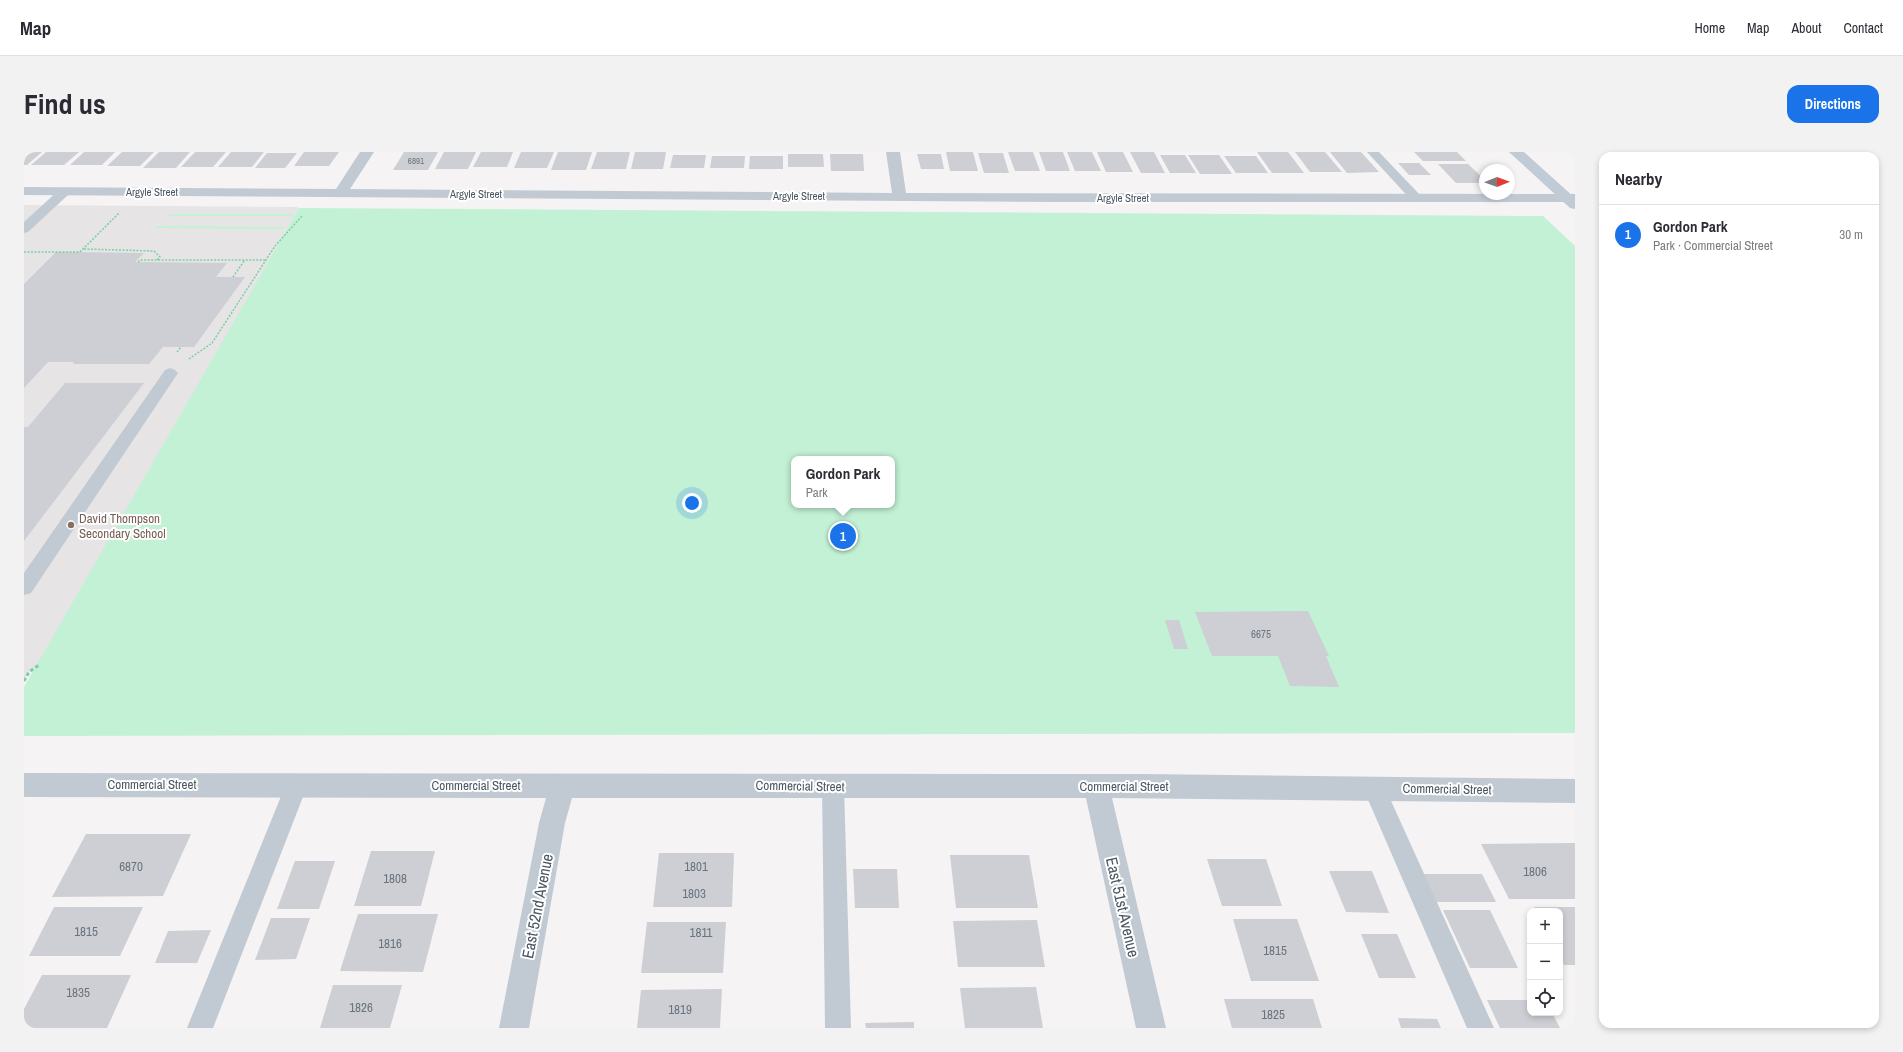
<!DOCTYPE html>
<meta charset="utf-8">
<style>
body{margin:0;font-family:"Archivo Narrow",sans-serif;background:#f2f2f3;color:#2b2b33}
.controls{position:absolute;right:12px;bottom:12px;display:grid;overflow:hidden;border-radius:8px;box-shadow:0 2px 6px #0003}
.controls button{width:36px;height:36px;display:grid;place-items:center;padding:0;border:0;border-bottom:1px solid #e1e1e2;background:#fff;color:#2b2b33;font:20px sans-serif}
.compass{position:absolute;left:1455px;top:12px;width:36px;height:36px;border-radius:50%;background:#fff;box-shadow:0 2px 6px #0003;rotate:89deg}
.you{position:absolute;left:668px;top:351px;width:14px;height:14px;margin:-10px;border:3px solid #fff;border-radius:50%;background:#1a73e8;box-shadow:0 0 0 6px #1a73e833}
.badge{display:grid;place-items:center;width:26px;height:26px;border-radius:50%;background:#1a73e8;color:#fff;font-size:13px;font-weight:700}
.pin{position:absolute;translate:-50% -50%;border:2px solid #fff;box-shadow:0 1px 4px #0006}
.popup{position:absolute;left:767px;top:304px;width:104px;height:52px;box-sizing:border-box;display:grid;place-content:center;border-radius:8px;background:#fff;filter:drop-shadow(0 1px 3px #0005);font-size:13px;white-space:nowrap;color:#7c7c81}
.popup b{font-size:15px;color:#2b2b33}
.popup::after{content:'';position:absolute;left:50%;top:100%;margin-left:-8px;border:8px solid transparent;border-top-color:#fff}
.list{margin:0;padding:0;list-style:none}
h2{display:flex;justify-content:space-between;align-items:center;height:52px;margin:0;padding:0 16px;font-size:17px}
h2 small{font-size:13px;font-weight:400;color:#7c7c81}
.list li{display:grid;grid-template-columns:26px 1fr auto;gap:12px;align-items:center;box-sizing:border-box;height:60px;padding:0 16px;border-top:1px solid #e1e1e2}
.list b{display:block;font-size:15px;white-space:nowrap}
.list p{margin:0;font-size:13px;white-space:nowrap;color:#7c7c81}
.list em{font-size:13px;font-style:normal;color:#7c7c81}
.icon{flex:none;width:22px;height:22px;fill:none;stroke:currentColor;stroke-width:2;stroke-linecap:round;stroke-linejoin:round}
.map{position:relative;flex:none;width:1551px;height:876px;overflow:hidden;border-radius:12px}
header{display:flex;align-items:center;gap:24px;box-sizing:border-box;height:56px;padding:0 20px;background:#fff;border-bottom:1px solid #e1e1e2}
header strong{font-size:19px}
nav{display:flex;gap:22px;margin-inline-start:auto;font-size:14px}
.intro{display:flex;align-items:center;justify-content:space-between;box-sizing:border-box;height:96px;padding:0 24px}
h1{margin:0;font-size:28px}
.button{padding:10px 18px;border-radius:12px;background:#1a73e8;color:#fff;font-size:14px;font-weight:700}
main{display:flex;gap:24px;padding:0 24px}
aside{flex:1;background:#fff;border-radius:12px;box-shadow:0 2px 6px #0003}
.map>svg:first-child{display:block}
</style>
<header>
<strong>Map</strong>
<nav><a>Home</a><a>Map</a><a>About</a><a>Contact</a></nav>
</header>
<div class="intro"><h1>Find us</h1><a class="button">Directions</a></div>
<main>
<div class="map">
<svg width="1551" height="876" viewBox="0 0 1551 876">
<rect width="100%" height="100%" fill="#f5f3f3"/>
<path fill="#e6e4e5" d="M 0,53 L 273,55 L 275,56 L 15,513 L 5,520 L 0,529 Z"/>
<path fill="#c3f1d5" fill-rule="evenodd" d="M 275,56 L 1519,64 L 1551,94 L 1551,581 L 0,584 L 0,535 ZM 770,307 L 868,307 L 868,353 L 770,353 Z
M 144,62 L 269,62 L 268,64 L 143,64 Z
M 134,74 L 260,75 L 259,77 L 132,76 Z"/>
<path fill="#cdcfd5" d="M 0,0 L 18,0 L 3,13 L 0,13 Z
M 22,0 L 55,0 L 40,13 L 7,13 Z
M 60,0 L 91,0 L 78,13 L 46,13 Z
M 98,0 L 130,0 L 116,14 L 83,14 Z
M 135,0 L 166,0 L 152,16 L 119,16 Z
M 171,0 L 202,0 L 189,15 L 157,15 Z
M 207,0 L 240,0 L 228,15 L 194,15 Z
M 280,0 L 315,0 L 305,14 L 270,14 Z
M 380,0 L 414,0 L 404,18 L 369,18 Z
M 420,0 L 452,0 L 444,17 L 411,17 Z
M 457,0 L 489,0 L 483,15 L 449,15 Z
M 497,0 L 530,0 L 523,16 L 490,16 Z
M 534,0 L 568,0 L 562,18 L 527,18 Z
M 573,0 L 606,0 L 602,17 L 567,17 Z
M 611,0 L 642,0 L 639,17 L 607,17 Z
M 922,0 L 949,0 L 954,19 L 926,19 Z
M 984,0 L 1009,0 L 1016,19 L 991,19 Z
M 1015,0 L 1039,0 L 1046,19 L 1022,19 Z
M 1043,0 L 1068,0 L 1077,19 L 1051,19 Z
M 1073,0 L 1099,0 L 1109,20 L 1082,20 Z
M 1106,0 L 1130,0 L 1141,21 L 1117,21 Z
M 1233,0 L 1264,0 L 1280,21 L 1248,21 Z
M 1271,0 L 1301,0 L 1318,20 L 1286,20 Z
M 1306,0 L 1337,0 L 1355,20 L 1323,21 Z
M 1390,0 L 1433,0 L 1442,9 L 1399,9 Z
M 243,1 L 273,1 L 261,16 L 231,16 Z
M 954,1 L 979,1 L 985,21 L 960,21 Z
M 764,2 L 799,2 L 800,15 L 764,15 Z
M 806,2 L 839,2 L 840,19 L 807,19 Z
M 893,2 L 917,2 L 920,17 L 897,17 Z
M 649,3 L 682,3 L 680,16 L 646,16 Z
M 1136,3 L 1161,3 L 1172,21 L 1146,21 Z
M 1164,3 L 1195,3 L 1208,22 L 1176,22 Z
M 688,4 L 721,4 L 720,16 L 686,16 Z
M 726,4 L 759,4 L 759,17 L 725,17 Z
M 1200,4 L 1232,4 L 1244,21 L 1212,21 Z
M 1374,11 L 1395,11 L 1407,23 L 1385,23 Z
M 1414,12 L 1444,12 L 1461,28 L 1461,31 L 1432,31 Z
M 32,100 L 120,101 L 111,110 L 203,111 L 192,125 L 221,125 L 170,195 L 139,195 L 125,212 L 49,212 L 50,210 L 24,210 L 0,236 L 0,132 Z
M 41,231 L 120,231 L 0,389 L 0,275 L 4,275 Z
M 1284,459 L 1305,504 L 1302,504 L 1315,535 L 1266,534 L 1254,504 L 1188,504 L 1171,460 Z
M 1141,468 L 1155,468 L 1164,497 L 1150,497 Z
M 62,682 L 167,682 L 139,744 L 28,745 Z
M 1551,691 L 1551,747 L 1485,747 L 1457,692 Z
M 347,699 L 411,699 L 397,754 L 330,754 Z
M 635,701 L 710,701 L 708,755 L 629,755 Z
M 926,703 L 1005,703 L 1014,756 L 932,756 Z
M 1183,707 L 1242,707 L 1258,754 L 1198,754 Z
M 271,709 L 311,709 L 295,757 L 253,757 Z
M 829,717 L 873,717 L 875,756 L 831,756 Z
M 1305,719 L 1348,719 L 1365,761 L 1322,760 Z
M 1398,722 L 1458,722 L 1472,750 L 1411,750 Z
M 30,755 L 119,755 L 96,804 L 5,804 Z
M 1510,755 L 1551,755 L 1551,813 L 1540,813 L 1536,805 L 1536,759 L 1512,759 Z
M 1419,758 L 1466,758 L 1494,816 L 1446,816 Z
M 334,762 L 414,762 L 399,820 L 316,819 Z
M 247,766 L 286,766 L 272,807 L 231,808 Z
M 1209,767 L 1273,767 L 1295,829 L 1227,829 Z
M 1013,768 L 1021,815 L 934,815 L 929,769 Z
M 623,770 L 702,770 L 699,821 L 617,821 Z
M 187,778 L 173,811 L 131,811 L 144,779 Z
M 1337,782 L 1373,782 L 1392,826 L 1355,826 Z
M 18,823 L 107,823 L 83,876 L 0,876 L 0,857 Z
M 309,833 L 378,833 L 366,876 L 296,876 Z
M 1012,835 L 1019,876 L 941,876 L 936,836 Z
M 698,837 L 696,876 L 613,876 L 617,838 Z
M 1200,847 L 1289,847 L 1298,876 L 1208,876 Z
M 1463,848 L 1506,848 L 1506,861 L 1528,861 L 1536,876 L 1476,876 Z
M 1374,866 L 1413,867 L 1417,876 L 1377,876 Z
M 890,870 L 890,876 L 842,876 L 841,871 Z"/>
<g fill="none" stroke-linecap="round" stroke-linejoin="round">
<path stroke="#7ad0a6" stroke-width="1.5" stroke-dasharray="2 1.5" stroke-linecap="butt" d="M 60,97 L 130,99 L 136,105 L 133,108
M 0,100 L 57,100
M 56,100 L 95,61
M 114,110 L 116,108 L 241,108
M 209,125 L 220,109
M 153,200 L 157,195
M 165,207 L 188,191 L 251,94 L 279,63"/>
<path stroke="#7ad0a6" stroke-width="3" stroke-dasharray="3.5 2.5" stroke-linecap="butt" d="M 0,529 L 5,520 L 15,513"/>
<path fill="#c1cad2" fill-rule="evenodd" d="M 1343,0 L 1355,0 L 1397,44 L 1399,47 L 1397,50 L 1389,50 Z
M 40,36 L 46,40 L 44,43 L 4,80 L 0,81 L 0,70 L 36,37 Z
M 146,216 L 151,218 L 154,221 L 7,441 L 0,443 L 0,421 L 141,218 Z
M 273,622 L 281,625 L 284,632 L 189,876 L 163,876 L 262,632 L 265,625 Z
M 809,624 L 817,627 L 820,634 L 827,876 L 801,876 L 798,634 L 801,627 Z
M 1350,626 L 1358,629 L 1470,876 L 1443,876 L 1339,636 L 1342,629 Z"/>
<path fill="#c1cad2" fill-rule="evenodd" d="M 336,0 L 350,0 L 326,37 L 868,41 L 862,0 L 876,0 L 882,41 L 1551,42 L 1551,50 L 1034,50 L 0,43 L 0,35 L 312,37 Z
M 0,621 L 1117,622 L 1551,627 L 1551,651 L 1088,646 L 1142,876 L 1112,876 L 1062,646 L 548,646 L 541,671 L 505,876 L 475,876 L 515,671 L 522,646 L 0,645 Z"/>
<path fill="#c1cbd6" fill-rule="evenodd" d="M 1485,0 L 1500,0 L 1551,46 L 1551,57 L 1546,56 Z"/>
</g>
<circle fill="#8d6e63" stroke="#fff" stroke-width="1.5" cx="47" cy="373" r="4"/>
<g text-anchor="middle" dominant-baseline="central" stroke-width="4" stroke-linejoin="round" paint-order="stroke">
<g font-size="9" fill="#6b747e">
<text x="392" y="9">6891</text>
</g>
<g font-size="11" fill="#4a5661" stroke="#fff">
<text x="128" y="40">Argyle Street</text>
<text x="452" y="42">Argyle Street</text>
<text x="775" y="44">Argyle Street</text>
<text x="1099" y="46">Argyle Street</text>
</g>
<g font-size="11" fill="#6b747e">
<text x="1237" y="482">6675</text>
</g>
<g font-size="13" fill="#785e54" stroke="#fff" text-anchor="start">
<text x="55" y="366">David Thompson<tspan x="55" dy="15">Secondary School</tspan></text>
</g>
<g font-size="13" fill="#4a5661" stroke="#fff">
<text x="128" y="632">Commercial Street</text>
<text x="452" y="633">Commercial Street</text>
<text transform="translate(776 634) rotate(1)">Commercial Street</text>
<text x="1100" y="634">Commercial Street</text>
<text transform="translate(1423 637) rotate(1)">Commercial Street</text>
</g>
<g font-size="13" fill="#6b747e">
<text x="107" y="714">6870</text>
<text x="672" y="714">1801</text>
<text x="1511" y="719">1806</text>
<text x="371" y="726">1808</text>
<text x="670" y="741">1803</text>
<text x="62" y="779">1815</text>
<text x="677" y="780">1811</text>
<text x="366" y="791">1816</text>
<text x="1251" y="798">1815</text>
<text x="54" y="840">1835</text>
<text x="337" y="855">1826</text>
<text x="656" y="857">1819</text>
<text x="1249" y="862">1825</text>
</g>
<g font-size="16" fill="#4a5661" stroke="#fff">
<text transform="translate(513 754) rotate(-79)">East 52nd Avenue</text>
<text transform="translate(1099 755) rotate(77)">East 51st Avenue</text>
</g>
</g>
</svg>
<div class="controls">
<button>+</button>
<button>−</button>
<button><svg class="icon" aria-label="locate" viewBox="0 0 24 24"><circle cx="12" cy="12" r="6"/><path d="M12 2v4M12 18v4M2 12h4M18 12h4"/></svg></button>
</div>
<svg class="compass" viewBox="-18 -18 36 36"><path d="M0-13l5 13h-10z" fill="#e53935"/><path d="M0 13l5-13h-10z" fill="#7c7c81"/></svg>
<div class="you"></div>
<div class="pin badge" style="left:819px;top:384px">1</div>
<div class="popup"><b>Gordon Park</b>Park</div>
</div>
<aside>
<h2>Nearby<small></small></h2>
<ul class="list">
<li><span class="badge">1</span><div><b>Gordon Park</b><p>Park · Commercial Street</p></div><em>30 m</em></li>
</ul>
</aside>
</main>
